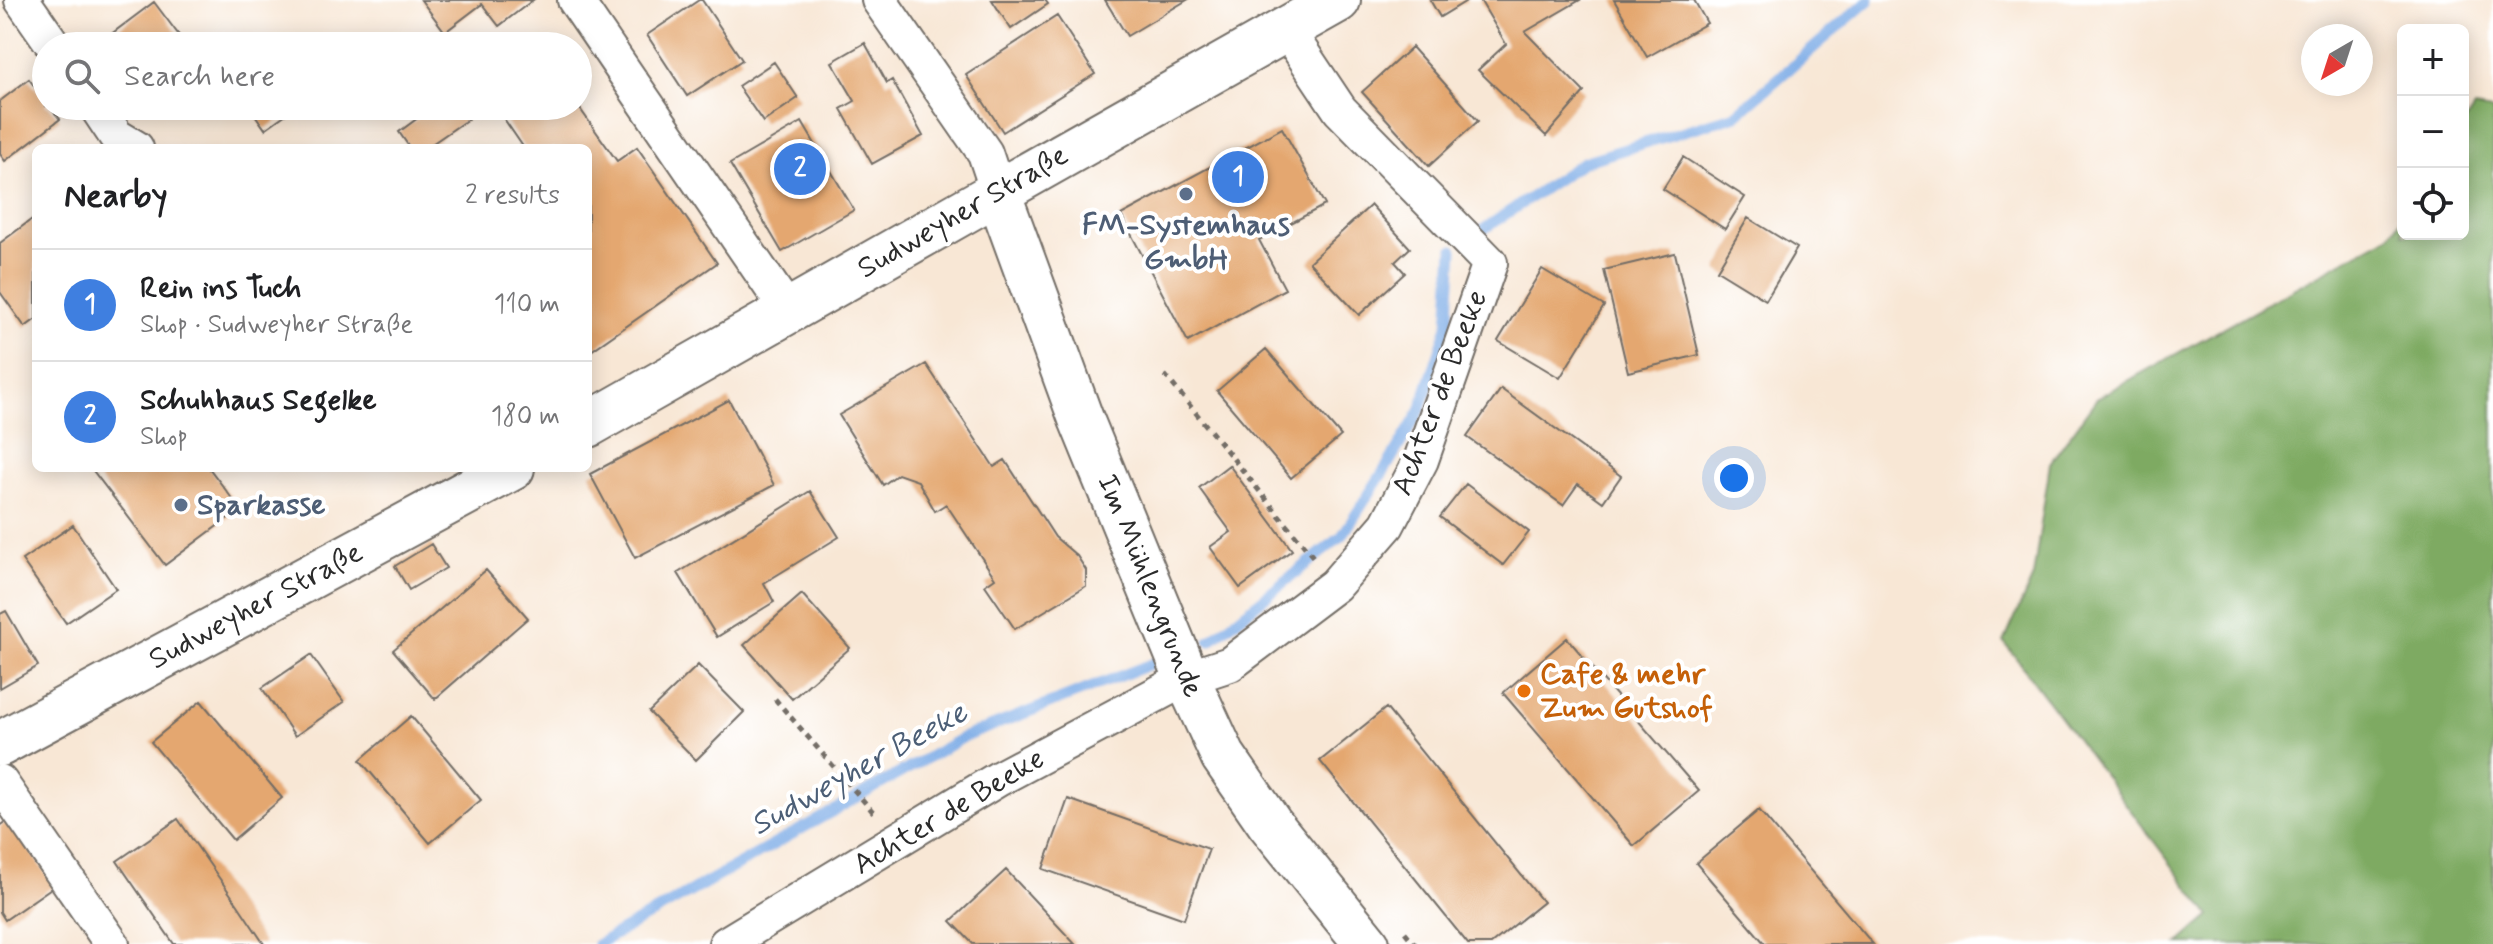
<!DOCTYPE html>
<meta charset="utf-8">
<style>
body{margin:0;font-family:Mynerve,sans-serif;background:#f2f2f2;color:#202124}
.controls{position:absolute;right:24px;top:24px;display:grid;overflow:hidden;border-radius:12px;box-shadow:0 4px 20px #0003}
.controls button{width:72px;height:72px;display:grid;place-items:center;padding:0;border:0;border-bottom:2px solid #e0e0e0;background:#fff;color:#202124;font:40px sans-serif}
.compass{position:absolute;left:2301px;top:24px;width:72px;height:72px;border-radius:50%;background:#fff;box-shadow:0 4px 20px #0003;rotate:219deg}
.you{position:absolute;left:1734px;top:478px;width:28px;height:28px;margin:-20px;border:6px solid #fff;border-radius:50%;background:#1a73e8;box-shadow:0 0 0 12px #1a73e833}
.badge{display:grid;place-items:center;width:52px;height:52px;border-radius:50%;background:#7c3aed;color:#fff;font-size:26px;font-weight:700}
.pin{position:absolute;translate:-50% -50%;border:4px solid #fff;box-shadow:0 2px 8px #0006}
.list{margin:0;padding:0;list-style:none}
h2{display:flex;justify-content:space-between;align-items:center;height:104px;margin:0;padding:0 32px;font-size:34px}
h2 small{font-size:26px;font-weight:400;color:#757577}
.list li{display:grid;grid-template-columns:52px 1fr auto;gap:24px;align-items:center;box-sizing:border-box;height:112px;padding:0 32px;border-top:2px solid #e0e0e0}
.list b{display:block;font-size:30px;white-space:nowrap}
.list p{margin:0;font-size:26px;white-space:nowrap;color:#757577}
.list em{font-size:26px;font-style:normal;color:#757577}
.icon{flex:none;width:44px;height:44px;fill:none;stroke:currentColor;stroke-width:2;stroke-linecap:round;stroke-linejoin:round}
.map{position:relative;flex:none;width:2493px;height:944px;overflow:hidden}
.search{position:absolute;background:#fff;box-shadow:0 4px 20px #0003;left:32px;top:32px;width:560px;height:88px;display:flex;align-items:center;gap:20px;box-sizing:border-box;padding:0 28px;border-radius:44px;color:#757577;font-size:30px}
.panel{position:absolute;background:#fff;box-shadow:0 4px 20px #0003;left:32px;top:144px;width:560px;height:328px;border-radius:12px}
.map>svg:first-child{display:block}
</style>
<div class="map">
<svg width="2493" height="944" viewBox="0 0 2493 944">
<rect width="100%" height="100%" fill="#fff"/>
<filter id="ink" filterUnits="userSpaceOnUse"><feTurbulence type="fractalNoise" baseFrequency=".0125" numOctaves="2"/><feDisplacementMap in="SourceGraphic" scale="16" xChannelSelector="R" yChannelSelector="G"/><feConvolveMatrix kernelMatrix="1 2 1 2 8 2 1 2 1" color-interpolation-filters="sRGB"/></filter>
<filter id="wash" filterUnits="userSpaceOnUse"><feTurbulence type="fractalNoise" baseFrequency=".006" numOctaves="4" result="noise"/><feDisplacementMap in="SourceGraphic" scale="32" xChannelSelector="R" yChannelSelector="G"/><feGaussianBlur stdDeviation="1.8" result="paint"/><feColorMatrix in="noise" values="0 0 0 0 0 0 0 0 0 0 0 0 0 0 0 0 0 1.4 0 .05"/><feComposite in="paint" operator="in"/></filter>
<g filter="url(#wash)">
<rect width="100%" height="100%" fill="#f8e7d5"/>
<path fill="#7eaa62" stroke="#546a46" stroke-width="2" d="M 2474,108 L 2493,111 L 2493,944 L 2178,944 L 2210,916 L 2004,642 L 2033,577 L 2050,463 L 2097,398 L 2390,235 L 2403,216 L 2403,234 L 2463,234 L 2463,125 Z"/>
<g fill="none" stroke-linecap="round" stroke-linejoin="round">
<path stroke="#7babe6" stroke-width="11" d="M 1478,233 L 1583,162 L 1736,115 L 1869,0
M 1210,641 L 1342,536 L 1389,463 L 1420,411 L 1448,326 L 1453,250
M 598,944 L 964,737 L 1156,662"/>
</g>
<g id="blocks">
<path fill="#e4a76f" d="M 421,0 L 533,0 L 499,26 L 482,4 L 445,32 Z
M 699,0 L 702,0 L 742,60 L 687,96 L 647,35 Z
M 992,0 L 1045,0 L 1048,4 L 1011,29 Z
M 1105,0 L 1187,0 L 1127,36 Z
M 1430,0 L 1468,0 L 1440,17 Z
M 1480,0 L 1580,0 L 1525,32 L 1584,92 L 1546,136 L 1478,70 L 1506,44 Z
M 1614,0 L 1694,0 L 1707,23 L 1647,57 Z
M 154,2 L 187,46 L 118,46 L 110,35 Z
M 1057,16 L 1095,74 L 1003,132 L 966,75 Z
M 865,43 L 887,83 L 892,80 L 923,136 L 872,164 L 841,109 L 855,101 L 832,62 Z
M 1412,47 L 1478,121 L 1429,166 L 1362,92 Z
M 774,62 L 798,98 L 763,122 L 738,86 Z
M 29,79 L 46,102 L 46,106 L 49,106 L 60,119 L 5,161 L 0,154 L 0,101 Z
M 249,106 L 297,106 L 265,129 Z
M 434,106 L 460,106 L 468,119 L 426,148 L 410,148 L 399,132 Z
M 504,106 L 560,106 L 563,111 L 571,106 L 578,106 L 617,161 L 637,147 L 717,263 L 588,353 L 588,148 L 524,148 L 498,110 Z
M 802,122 L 854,210 L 782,252 L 730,164 Z
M 1282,128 L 1325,205 L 1259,240 L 1285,289 L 1188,342 L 1121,215 Z
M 1683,157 L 1745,197 L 1725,229 L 1663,189 Z
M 1371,205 L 1410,248 L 1395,262 L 1405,273 L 1359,315 L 1309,262 Z
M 1748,218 L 1797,248 L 1766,300 L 1717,270 Z
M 31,220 L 36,227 L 36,319 L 25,327 L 0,292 L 0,243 Z
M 1675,253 L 1699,355 L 1628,372 L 1604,270 Z
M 1542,269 L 1604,306 L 1560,378 L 1498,341 Z
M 1266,349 L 1341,436 L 1291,478 L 1217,391 Z
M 926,364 L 994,467 L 1005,460 L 1055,537 L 1077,556 L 1086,570 L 1086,586 L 1015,629 L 985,585 L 995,578 L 946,504 L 935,511 L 918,481 L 898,474 L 883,485 L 839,415 Z
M 1501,389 L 1621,476 L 1603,502 L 1578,484 L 1563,505 L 1467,437 Z
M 729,400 L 774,485 L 635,558 L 590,474 Z
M 1229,465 L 1292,550 L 1240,588 L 1210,547 L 1231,532 L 1199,488 Z
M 91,468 L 209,468 L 240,509 L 165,565 Z
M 1466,484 L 1529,532 L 1503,565 L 1440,517 Z
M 810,491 L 839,537 L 764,583 L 774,602 L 717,637 L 678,573 Z
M 73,525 L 116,589 L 66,623 L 22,560 Z
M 431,544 L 446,568 L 409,590 L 395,566 Z
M 486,570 L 528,618 L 435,699 L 393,650 Z
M 802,594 L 850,648 L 792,699 L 744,645 Z
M 6,611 L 38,666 L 0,688 L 0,614 Z
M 1567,638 L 1699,791 L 1634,846 L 1503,693 Z
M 311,655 L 344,702 L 295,736 L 262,688 Z
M 698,665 L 744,712 L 696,760 L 649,712 Z
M 201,701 L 282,798 L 233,840 L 151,742 Z
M 1386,708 L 1543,902 L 1491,944 L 1468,944 L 1320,761 Z
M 411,716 L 481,800 L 430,843 L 360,760 Z
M 1068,799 L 1209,849 L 1184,919 L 1043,869 Z
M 1759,810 L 1873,944 L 1765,944 L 1696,863 Z
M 178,819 L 238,905 L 264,944 L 174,944 L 117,861 Z
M 9,820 L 54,886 L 5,920 L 0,912 L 0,826 Z
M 1006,870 L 1075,944 L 973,944 L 951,921 Z"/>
</g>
</g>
<g filter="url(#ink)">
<use href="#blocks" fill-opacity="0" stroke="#736d66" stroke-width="2"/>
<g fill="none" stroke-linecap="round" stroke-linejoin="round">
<defs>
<path id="minor" d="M 22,0 L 54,46
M 575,0 L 788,311
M 879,0 L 985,153 L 998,192
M 96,106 L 116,136 L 136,148
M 0,782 L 112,944
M 726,944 L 998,779 L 1187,678 L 1230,664 L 1335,585 L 1387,525 L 1421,460 L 1490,263 L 1340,110 L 1286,29"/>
<path id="tertiary" d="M 588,425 L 998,192
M 0,744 L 512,468"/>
<path id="secondary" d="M 1338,0 L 998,192 L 1081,419 L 1187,678 L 1223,756 L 1270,824 L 1367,944"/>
</defs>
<use href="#minor" stroke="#736d66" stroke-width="38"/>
<use href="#tertiary" stroke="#736d66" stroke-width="48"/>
<use href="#secondary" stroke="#736d66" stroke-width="48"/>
<path stroke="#736d66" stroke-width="5" stroke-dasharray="6 6" stroke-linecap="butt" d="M 1165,375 L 1314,558
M 775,699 L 874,813
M 1405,932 L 1415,944"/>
<use href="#minor" stroke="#fff" stroke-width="34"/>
<use href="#tertiary" stroke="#fff" stroke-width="44"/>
<use href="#secondary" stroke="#fff" stroke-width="44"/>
</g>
</g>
<g fill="#5c6f8a" stroke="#fff" stroke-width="3">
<circle cx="1186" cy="194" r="8"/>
<circle cx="181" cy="505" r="8"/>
</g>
<circle fill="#e8710a" stroke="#fff" stroke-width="3" cx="1524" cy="691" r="8"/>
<g text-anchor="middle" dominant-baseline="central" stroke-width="8" stroke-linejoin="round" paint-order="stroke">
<g font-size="30" fill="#2b2b2b" stroke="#fff">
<text transform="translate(963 212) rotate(-30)">Sudweyher Straße</text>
<text transform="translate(1440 393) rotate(-69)">Achter de Beeke</text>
<text transform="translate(1150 586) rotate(68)">Im Mühlengrunde</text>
<text transform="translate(256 606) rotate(-28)">Sudweyher Straße</text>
<text transform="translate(949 812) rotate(-31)">Achter de Beeke</text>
</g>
<g font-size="30" font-weight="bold" fill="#4e5e75" stroke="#fff">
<text x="1186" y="225">FM-Systemhaus<tspan x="1186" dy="34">GmbH</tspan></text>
<text x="197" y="505" text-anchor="start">Sparkasse</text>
</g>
<g font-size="30" font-weight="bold" fill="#c56008" stroke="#fff" text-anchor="start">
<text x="1540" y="674">Cafe &amp; mehr<tspan x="1540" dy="34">Zum Gutshof</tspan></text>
</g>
<g font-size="32" font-style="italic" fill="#4b5e76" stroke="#fff">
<text transform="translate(859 769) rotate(-29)">Sudweyher Beeke</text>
</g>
</g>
</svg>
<div class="controls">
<button>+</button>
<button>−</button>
<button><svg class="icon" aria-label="locate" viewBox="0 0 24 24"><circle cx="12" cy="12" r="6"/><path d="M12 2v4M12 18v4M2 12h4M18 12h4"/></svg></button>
</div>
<svg class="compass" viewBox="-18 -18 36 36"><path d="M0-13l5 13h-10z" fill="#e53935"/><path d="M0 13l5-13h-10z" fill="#757577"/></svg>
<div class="you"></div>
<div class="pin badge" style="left:1238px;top:177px;background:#3f7fe0">1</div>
<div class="pin badge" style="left:800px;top:169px;background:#3f7fe0">2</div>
<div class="search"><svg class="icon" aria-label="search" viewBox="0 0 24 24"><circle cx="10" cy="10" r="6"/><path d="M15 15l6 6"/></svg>Search here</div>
<section class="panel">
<h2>Nearby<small>2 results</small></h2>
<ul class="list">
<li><span class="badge" style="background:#3f7fe0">1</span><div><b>Rein ins Tuch</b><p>Shop · Sudweyher Straße</p></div><em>110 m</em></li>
<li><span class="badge" style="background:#3f7fe0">2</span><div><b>Schuhhaus Segelke</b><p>Shop</p></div><em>180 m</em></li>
</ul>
</section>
</div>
